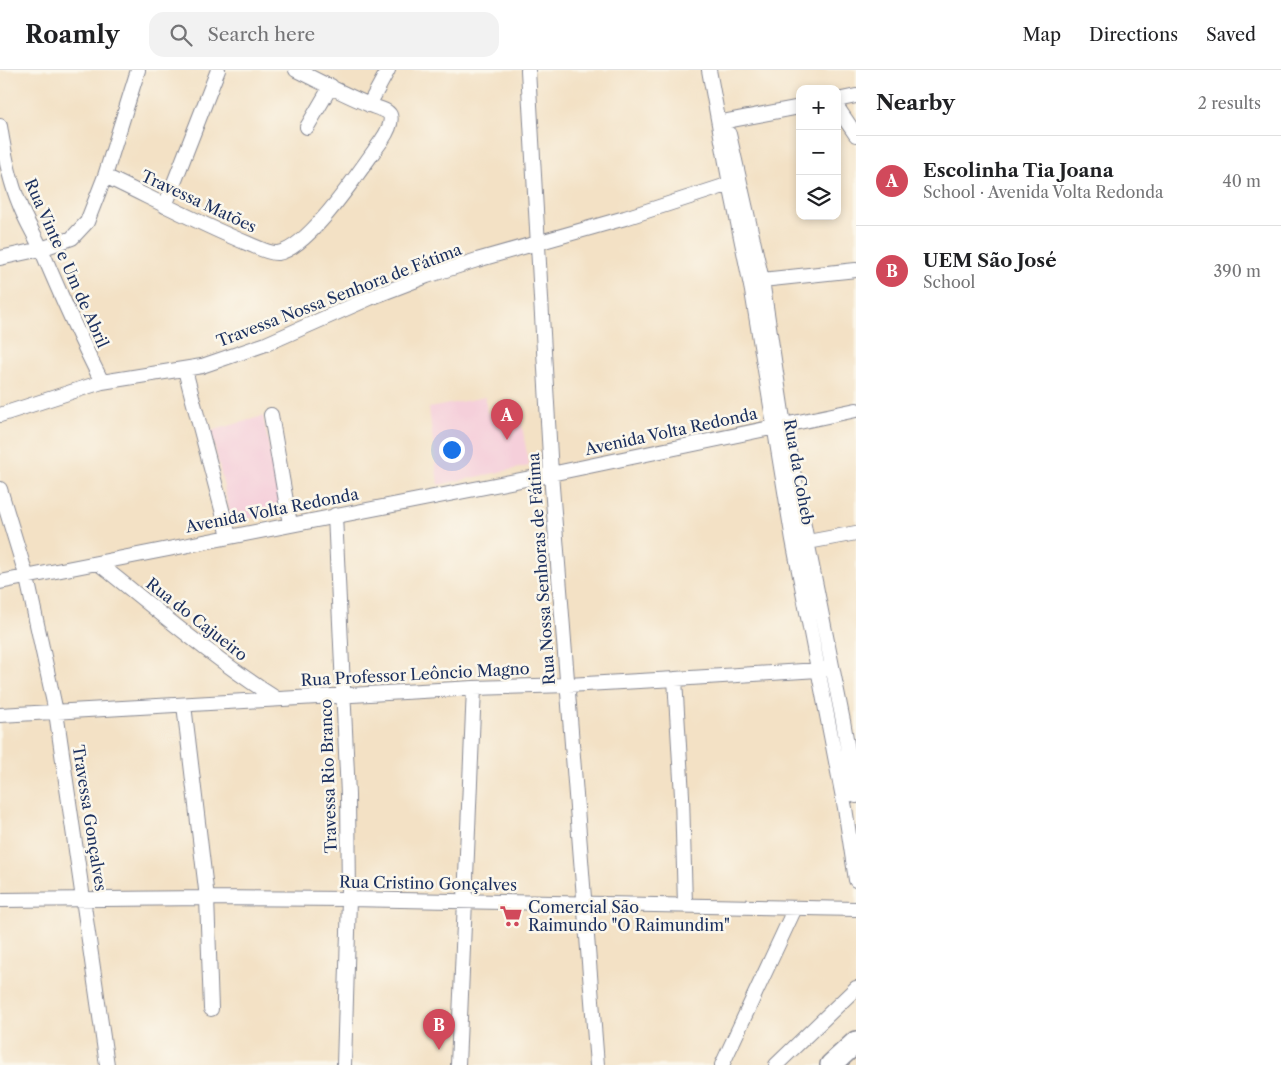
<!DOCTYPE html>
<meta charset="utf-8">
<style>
body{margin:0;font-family:"Libre Caslon Text",serif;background:#f2f2f2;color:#202124}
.controls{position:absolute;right:15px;top:15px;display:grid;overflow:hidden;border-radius:10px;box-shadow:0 2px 8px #0003}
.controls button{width:45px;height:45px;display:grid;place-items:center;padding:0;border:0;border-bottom:1px solid #e0e0e0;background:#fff;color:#202124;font:25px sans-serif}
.you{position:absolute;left:451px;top:379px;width:18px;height:18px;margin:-12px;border:4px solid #fff;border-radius:50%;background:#1a73e8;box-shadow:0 0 0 8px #1a73e833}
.badge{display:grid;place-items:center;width:32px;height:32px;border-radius:50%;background:#d1495b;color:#fff;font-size:16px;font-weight:700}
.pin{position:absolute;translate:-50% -41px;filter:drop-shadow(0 1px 2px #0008)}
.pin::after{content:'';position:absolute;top:26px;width:18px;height:15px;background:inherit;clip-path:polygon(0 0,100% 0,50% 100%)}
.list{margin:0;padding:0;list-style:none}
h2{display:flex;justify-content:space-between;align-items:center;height:65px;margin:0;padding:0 20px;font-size:21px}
h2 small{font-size:16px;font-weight:400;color:#757577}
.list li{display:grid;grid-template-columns:32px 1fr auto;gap:15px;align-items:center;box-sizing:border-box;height:90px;padding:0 20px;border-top:1px solid #e0e0e0}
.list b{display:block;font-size:19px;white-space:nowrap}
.list p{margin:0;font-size:16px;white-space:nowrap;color:#757577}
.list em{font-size:16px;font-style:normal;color:#757577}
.icon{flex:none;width:28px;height:28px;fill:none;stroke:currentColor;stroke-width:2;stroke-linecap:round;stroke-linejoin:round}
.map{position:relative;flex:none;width:856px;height:995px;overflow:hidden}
header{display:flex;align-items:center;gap:30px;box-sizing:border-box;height:70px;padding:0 25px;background:#fff;border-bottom:1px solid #e0e0e0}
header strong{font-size:24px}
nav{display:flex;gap:28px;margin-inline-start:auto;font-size:18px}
.search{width:350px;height:45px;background:#f2f2f2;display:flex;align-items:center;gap:12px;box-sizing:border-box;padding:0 18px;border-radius:15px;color:#757577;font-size:19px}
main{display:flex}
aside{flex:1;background:#fff}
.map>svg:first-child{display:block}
</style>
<header>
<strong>Roamly</strong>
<div class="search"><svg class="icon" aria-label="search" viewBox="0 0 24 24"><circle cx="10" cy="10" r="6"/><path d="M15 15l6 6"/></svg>Search here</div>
<nav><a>Map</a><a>Directions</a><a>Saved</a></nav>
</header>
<main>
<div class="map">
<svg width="856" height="995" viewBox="0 0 856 995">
<rect width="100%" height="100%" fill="#fbf7ec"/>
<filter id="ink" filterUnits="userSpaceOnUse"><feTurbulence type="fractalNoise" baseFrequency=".02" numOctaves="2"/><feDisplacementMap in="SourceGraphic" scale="10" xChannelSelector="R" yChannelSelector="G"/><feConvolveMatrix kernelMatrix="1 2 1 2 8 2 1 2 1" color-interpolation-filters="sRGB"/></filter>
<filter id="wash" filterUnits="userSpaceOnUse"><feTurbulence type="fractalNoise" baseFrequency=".0096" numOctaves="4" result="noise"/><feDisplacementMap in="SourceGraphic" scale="20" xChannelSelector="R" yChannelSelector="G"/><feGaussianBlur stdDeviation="1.12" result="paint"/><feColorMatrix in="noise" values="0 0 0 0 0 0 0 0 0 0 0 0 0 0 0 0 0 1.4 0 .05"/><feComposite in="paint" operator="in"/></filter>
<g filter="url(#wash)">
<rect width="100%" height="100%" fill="#f3e1c5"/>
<path fill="#f5cfda" d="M 485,327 L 487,343 L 519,338 L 529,396 L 438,415 L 429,338 Z
M 263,346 L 282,441 L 232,452 L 211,361 Z"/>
</g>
<g filter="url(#ink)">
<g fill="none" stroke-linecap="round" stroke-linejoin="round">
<defs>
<path id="minor" d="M 528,0 L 551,404 L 597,995
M 709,0 L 730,114 L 752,221 L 793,470 L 845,738 L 856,810
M 837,30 L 856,26
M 369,35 L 388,0
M 837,37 L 856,65
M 727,51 L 800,37
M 0,56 C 4,82 9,109 19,133 C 25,150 35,165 42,181 C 61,226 80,269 102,312
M 307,57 L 331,16
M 729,64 L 762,210 L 784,356 L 843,651 L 856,726
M 105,106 C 153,129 200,154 249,174 C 257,177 269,184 278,183 C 310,178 362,97 382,70 C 386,64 393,53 390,45 C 387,39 375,38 370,35 C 345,25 321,12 296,0
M 165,136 L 218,0
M 0,188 L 41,179 L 72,168 L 87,152 L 105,106 L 138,0
M 762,210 L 856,200
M 185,300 L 229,466
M 0,345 L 102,312 L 202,296 L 266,274 L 370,228 L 427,206 L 477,190 L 625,148 L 730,114
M 271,345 L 290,454
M 0,419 L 27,508 L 56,642 L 107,995
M 335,445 L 348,725 L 349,829 L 344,995
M 808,472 L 856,463
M 98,493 C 157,540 214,589 277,629
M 0,512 L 551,404 L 856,340
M 675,609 L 682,726 L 685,835
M 184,635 L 207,828 L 211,939
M 0,645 L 474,618 L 568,615 L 675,609 L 818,600 L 832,597
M 0,830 L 207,828 L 349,829 L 856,839
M 458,995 L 474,618
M 722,995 L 795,838
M 776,995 L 856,918"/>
<path id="highway" d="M 831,995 L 856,972"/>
</defs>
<use href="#minor" stroke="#878892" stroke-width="16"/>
<use href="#highway" stroke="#878892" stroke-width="24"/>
<use href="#minor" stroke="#fff" stroke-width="14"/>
<use href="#highway" stroke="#fff" stroke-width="21"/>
</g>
</g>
<defs>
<symbol id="supermarket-bare" viewBox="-9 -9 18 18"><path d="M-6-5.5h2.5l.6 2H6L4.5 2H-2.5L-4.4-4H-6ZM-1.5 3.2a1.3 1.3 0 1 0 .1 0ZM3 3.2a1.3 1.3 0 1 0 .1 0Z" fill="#d1495b" stroke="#fbf7ec" stroke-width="2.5" paint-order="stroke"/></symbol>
</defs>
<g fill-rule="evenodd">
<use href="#supermarket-bare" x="495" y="830" width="32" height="32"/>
</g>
<g text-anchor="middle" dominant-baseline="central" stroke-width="5" stroke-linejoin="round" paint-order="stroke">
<g font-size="16" fill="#1b2f5e" stroke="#fbf7ec">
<text transform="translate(199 131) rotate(25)">Travessa Matões</text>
<text transform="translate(67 193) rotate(66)">Rua Vinte e Um de Abril</text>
<text transform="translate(339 225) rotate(-21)">Travessa Nossa Senhora de Fátima</text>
<text transform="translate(671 361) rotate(-12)">Avenida Volta Redonda</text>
<text transform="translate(799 402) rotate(80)">Rua da Coheb</text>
<text transform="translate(272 440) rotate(-11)">Avenida Volta Redonda</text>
<text transform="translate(541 499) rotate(-94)">Rua Nossa Senhoras de Fátima</text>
<text transform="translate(197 549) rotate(38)">Rua do Cajueiro</text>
<text transform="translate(415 604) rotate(-3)">Rua Professor Leôncio Magno</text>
<text transform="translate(328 706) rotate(-92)">Travessa Rio Branco</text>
<text transform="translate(90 748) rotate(81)">Travessa Gonçalves</text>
<text transform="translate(428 813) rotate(1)">Rua Cristino Gonçalves</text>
</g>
<g font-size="16" fill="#1b2f5e" stroke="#fbf7ec" text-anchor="start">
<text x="528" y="837">Comercial São<tspan x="528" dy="18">Raimundo "O Raimundim"</tspan></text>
</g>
</g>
</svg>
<div class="controls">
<button>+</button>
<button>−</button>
<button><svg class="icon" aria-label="layers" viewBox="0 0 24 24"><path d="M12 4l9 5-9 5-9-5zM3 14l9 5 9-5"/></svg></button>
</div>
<div class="you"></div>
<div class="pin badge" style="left:507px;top:370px">A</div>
<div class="pin badge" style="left:439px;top:980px">B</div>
</div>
<aside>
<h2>Nearby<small>2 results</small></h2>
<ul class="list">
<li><span class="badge">A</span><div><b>Escolinha Tia Joana</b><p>School · Avenida Volta Redonda</p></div><em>40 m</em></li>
<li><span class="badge">B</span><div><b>UEM São José</b><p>School</p></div><em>390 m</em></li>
</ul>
</aside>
</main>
